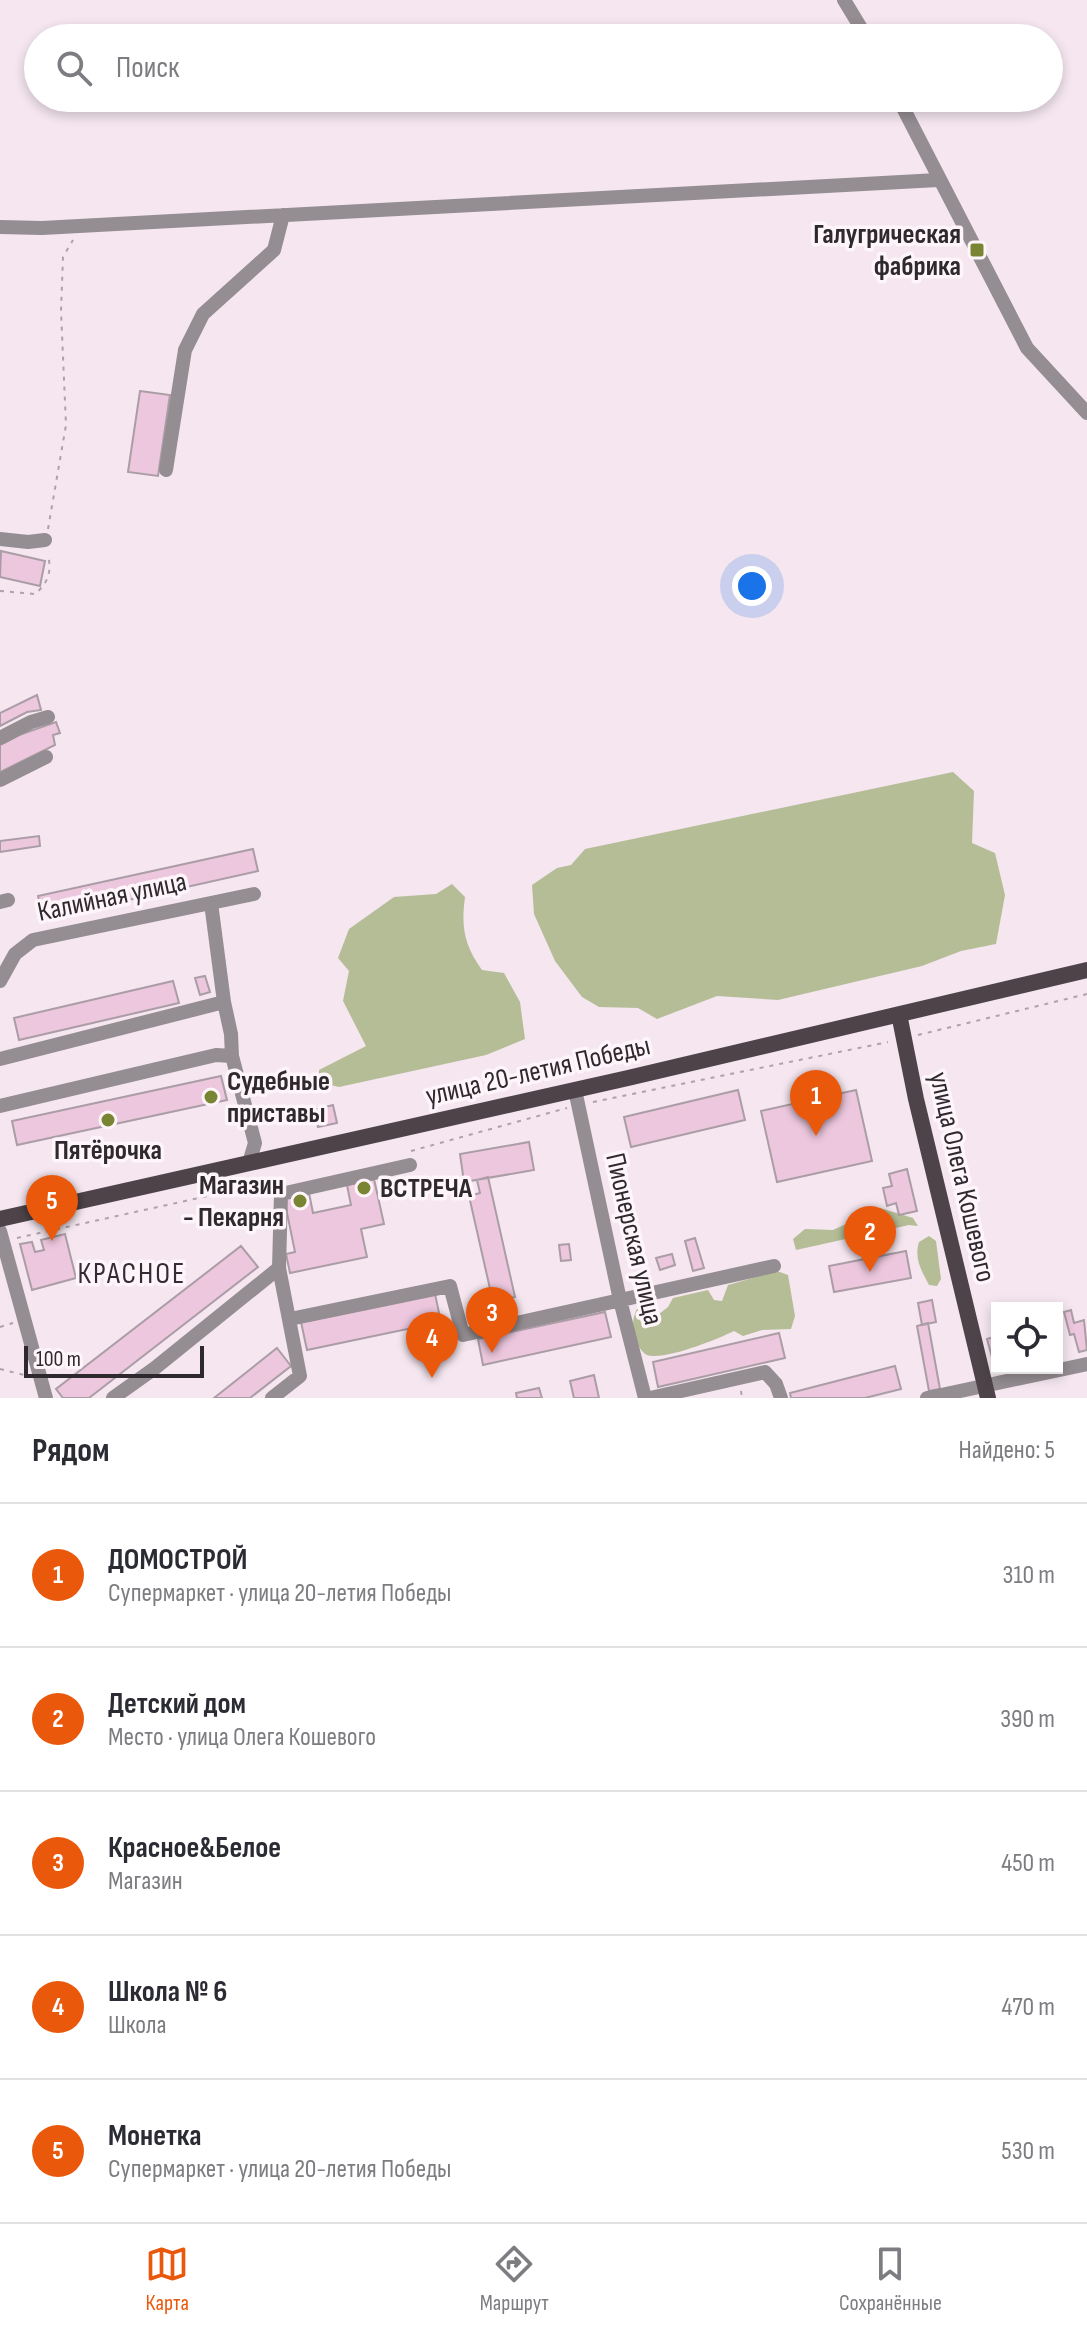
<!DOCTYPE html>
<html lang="ru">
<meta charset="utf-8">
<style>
body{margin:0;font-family:"Sofia Sans Condensed",sans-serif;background:#f7f7f7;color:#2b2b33}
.controls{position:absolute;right:24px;bottom:24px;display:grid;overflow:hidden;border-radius:0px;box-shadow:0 4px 12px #0003}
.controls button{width:72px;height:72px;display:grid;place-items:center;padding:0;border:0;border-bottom:2px solid #e1e1e2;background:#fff;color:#2b2b33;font:40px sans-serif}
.scale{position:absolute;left:24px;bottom:20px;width:180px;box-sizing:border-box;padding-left:8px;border:4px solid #2e292c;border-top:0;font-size:22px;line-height:28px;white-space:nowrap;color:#2e292c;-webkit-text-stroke:6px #fef5fb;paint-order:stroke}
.you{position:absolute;left:752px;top:586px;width:28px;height:28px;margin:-20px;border:6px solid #fff;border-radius:50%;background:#1a73e8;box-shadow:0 0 0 12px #1a73e833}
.badge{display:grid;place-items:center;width:52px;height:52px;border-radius:50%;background:#ea580c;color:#fff;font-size:26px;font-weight:700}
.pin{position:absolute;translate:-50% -66px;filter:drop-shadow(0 2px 4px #0008)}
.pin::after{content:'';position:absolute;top:42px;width:28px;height:24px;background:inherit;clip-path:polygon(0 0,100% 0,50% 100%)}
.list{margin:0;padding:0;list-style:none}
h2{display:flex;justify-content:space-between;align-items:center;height:104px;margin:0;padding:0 32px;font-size:34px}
h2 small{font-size:26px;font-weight:400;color:#7c7c81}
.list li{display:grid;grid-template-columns:52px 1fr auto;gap:24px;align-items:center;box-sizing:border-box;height:144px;padding:0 32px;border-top:2px solid #e1e1e2}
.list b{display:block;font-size:30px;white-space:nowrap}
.list p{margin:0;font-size:26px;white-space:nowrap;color:#7c7c81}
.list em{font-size:26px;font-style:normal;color:#7c7c81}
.icon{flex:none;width:44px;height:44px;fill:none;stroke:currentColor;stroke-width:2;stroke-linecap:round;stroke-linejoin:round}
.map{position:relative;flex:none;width:1087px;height:1398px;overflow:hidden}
.search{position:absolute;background:#fff;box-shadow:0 4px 12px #0003;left:24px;right:24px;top:24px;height:88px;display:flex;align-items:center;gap:20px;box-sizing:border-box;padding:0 28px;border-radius:44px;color:#7c7c81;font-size:30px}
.sheet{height:824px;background:#fff}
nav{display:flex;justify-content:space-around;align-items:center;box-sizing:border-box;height:112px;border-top:2px solid #e1e1e2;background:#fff;font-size:22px;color:#7c7c81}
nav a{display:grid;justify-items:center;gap:4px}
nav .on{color:#ea580c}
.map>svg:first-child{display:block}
</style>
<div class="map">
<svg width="1087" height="1398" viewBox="0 0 1087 1398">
<rect width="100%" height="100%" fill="#f5e6ef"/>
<path fill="#b5bd97" d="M 953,772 L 974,791 L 972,843 L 995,853 L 1005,895 L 996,944 L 961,951 L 922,966 L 778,1000 L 717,996 L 657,1019 L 638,1008 L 599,1007 L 582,997 L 555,961 L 534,914 L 532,885 L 557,868 L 571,865 L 585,849 Z
M 452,884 L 465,897 C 461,927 464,945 482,970 L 504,973 L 520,1002 L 525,1039 L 486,1055 L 339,1087 L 319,1082 L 319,1070 L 366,1046 L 343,1001 L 349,971 L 338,958 L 349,929 L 394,897 L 436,894 Z
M 880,1208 L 913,1218 L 918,1226 L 909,1225 L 796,1250 L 793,1239 L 805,1229 L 833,1230 Z
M 929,1236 L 936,1241 L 941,1279 L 937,1286 L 929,1285 C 921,1270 914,1258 919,1242 Z
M 777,1271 L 788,1275 L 795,1316 L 791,1329 L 762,1330 L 743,1336 L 734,1331 C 718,1339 664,1361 647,1355 C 641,1352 638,1345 636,1340 C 633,1327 631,1321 637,1309 L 645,1308 L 659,1314 L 668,1307 L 673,1298 L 708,1290 L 714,1300 L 722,1301 L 728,1285 Z"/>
<path fill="#ecc7de" stroke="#ab9da6" stroke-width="2" d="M 140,391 L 170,395 L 158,476 L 128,472 Z
M 1,551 L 45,561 L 40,586 L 0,577 Z
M 37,695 L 41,710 L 27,712 L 0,726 L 0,713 Z
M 56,722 L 60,733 L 53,735 L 55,745 L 0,772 L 0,745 L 19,735 Z
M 39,836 L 40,846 L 0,852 L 0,841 Z
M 253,849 L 258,871 L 43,919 L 38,896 Z
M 205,976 L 210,992 L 200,995 L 195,978 Z
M 173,981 L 179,1003 L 19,1040 L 14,1018 Z
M 221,1076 L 227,1100 L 17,1145 L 12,1121 Z
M 738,1090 L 745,1120 L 631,1147 L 624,1117 Z
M 856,1090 L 872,1161 L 777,1182 L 761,1111 Z
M 333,1105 L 337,1123 L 318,1127 L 314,1110 Z
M 529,1142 L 534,1170 L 464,1182 L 460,1154 Z
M 907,1169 L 917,1211 L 899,1215 L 896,1203 L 887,1206 L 883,1188 L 892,1186 L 889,1174 Z
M 488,1177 L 515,1297 L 493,1302 L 469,1196 L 480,1193 L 477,1180 Z
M 374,1179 L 384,1224 L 361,1229 L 367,1257 L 290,1273 L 286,1254 L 295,1252 L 284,1198 L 309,1193 L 313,1213 L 351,1205 L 347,1185 Z
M 65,1234 L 76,1278 L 32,1290 L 20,1244 L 32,1242 L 35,1252 L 44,1250 L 41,1240 Z
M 695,1238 L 704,1268 L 693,1271 L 685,1241 Z
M 569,1244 L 571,1260 L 561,1261 L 559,1245 Z
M 241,1246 L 258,1267 L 89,1398 L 63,1398 L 56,1389 Z
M 906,1251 L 911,1278 L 834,1292 L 829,1266 Z
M 672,1254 L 675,1265 L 660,1270 L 656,1258 Z
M 435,1294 L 441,1322 L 307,1350 L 301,1322 Z
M 932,1300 L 936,1322 L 922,1325 L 918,1303 Z
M 1071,1310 L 1074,1323 L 1084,1320 L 1087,1350 L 1079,1352 L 1074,1334 L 1070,1335 L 1064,1312 Z
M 605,1312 L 611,1337 L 483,1365 L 478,1339 Z
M 928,1323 L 940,1389 L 929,1391 L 917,1326 Z
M 779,1333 L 785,1358 L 658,1387 L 653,1362 Z
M 997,1336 L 997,1368 L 1009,1368 L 996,1372 L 987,1339 Z
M 277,1348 L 291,1366 L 250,1398 L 214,1398 Z
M 895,1366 L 901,1389 L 865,1398 L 791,1398 L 790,1393 Z
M 594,1375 L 599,1398 L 574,1398 L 570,1381 Z
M 539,1388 L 542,1398 L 517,1398 L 516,1393 Z"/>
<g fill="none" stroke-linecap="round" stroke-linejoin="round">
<path stroke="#aea2a9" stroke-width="2" stroke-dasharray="4 6" stroke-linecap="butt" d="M 48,529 L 66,425 L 61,311 L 63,257 L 73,240
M 0,591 L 35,594 C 48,583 52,572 48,555
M 918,1035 L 1087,994
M 593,1102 L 888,1042
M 411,1151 L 567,1108
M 17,1238 L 276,1181
M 0,1327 L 13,1323
M 0,1369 L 24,1375
M 741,1391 L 742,1398"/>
<path stroke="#948d91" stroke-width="14" d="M 844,0 L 867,38
M 898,98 L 1027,348 L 1087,413
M 0,227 L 42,228 L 938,180
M 166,470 L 185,350 L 203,314 L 274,250 L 283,215
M 0,539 L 28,542 L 45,540
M 0,738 L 31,722 L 48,717
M 0,780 L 46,757
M 0,902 L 8,900
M 211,903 L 224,1002 L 231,1034 L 232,1056 L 255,1143 L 249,1163
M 0,981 L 15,954 L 33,940 L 254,894
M 0,1059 L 224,1002
M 575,1090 L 620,1300 L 645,1398
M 0,1106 L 216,1055 L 232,1056
M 0,1231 L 46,1398
M 290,1319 L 450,1286 L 463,1335 L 774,1266
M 113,1398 L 155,1368 L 279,1268
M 272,1398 L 300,1376 L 279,1268 L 281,1194 L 410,1165
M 650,1398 L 765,1372 L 776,1384 L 781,1398
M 927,1398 L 1087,1364"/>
<path stroke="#4d4349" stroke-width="16" d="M 899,1014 L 916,1099 L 988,1398
M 0,1219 L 628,1078 L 1087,970"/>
</g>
<g fill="#798532" stroke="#fef5fb" stroke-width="3">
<rect x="969" y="242" width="16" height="16" rx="4"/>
<circle cx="211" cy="1097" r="8"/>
<circle cx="108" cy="1120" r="8"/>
<circle cx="364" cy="1188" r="8"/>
<circle cx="300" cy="1201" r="8"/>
</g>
<g text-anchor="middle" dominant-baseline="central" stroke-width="7" stroke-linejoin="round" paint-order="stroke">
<g font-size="28" font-weight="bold" fill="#2e292c" stroke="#fef5fb" text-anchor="end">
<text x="961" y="234">Галугрическая<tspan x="961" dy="32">фабрика</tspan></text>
<text x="227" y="1081" text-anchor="start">Судебные<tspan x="227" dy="32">приставы</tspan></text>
<text x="108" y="1150" text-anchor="middle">Пятёрочка</text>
<text x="284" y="1185">Магазин<tspan x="284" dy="32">- Пекарня</tspan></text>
<text x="380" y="1188" text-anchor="start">ВСТРЕЧА</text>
</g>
<g font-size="28" fill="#2e292c" stroke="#fef5fb">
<text transform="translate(112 897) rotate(-12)">Калийная улица</text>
<text transform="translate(538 1071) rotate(-13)">улица 20-летия Победы</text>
<text transform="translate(962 1177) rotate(77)">улица Олега Кошевого</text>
<text transform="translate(634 1239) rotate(77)">Пионерская улица</text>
</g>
<g font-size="30" letter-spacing="2" fill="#362b32" stroke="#fef5fb">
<text x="132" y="1274">КРАСНОЕ</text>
</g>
</g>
</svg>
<div class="controls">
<button><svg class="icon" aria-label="locate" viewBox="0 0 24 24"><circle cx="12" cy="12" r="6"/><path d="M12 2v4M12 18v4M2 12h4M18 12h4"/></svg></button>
</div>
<div class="scale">100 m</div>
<div class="you"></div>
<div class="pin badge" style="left:816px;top:1136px">1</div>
<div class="pin badge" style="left:870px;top:1272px">2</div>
<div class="pin badge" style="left:492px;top:1353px">3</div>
<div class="pin badge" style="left:432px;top:1378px">4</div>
<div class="pin badge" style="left:52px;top:1241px">5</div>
<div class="search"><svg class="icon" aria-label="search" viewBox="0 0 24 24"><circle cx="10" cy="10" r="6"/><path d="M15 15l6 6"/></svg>Поиск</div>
</div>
<section class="sheet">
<h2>Рядом<small>Найдено: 5</small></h2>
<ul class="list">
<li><span class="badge">1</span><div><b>ДОМОСТРОЙ</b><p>Супермаркет · улица 20-летия Победы</p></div><em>310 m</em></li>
<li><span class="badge">2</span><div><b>Детский дом</b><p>Место · улица Олега Кошевого</p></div><em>390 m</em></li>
<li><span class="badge">3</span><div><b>Красное&amp;Белое</b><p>Магазин</p></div><em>450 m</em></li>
<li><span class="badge">4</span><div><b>Школа № 6</b><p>Школа</p></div><em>470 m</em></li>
<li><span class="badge">5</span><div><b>Монетка</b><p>Супермаркет · улица 20-летия Победы</p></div><em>530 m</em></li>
</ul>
</section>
<nav>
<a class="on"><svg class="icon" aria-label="map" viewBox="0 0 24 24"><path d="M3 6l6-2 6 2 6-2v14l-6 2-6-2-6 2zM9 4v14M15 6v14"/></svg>Карта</a>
<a><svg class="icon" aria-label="directions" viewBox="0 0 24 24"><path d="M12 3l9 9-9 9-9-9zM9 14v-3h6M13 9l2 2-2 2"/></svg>Маршрут</a>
<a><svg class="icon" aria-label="saved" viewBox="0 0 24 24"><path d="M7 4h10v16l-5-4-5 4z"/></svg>Сохранённые</a>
</nav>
